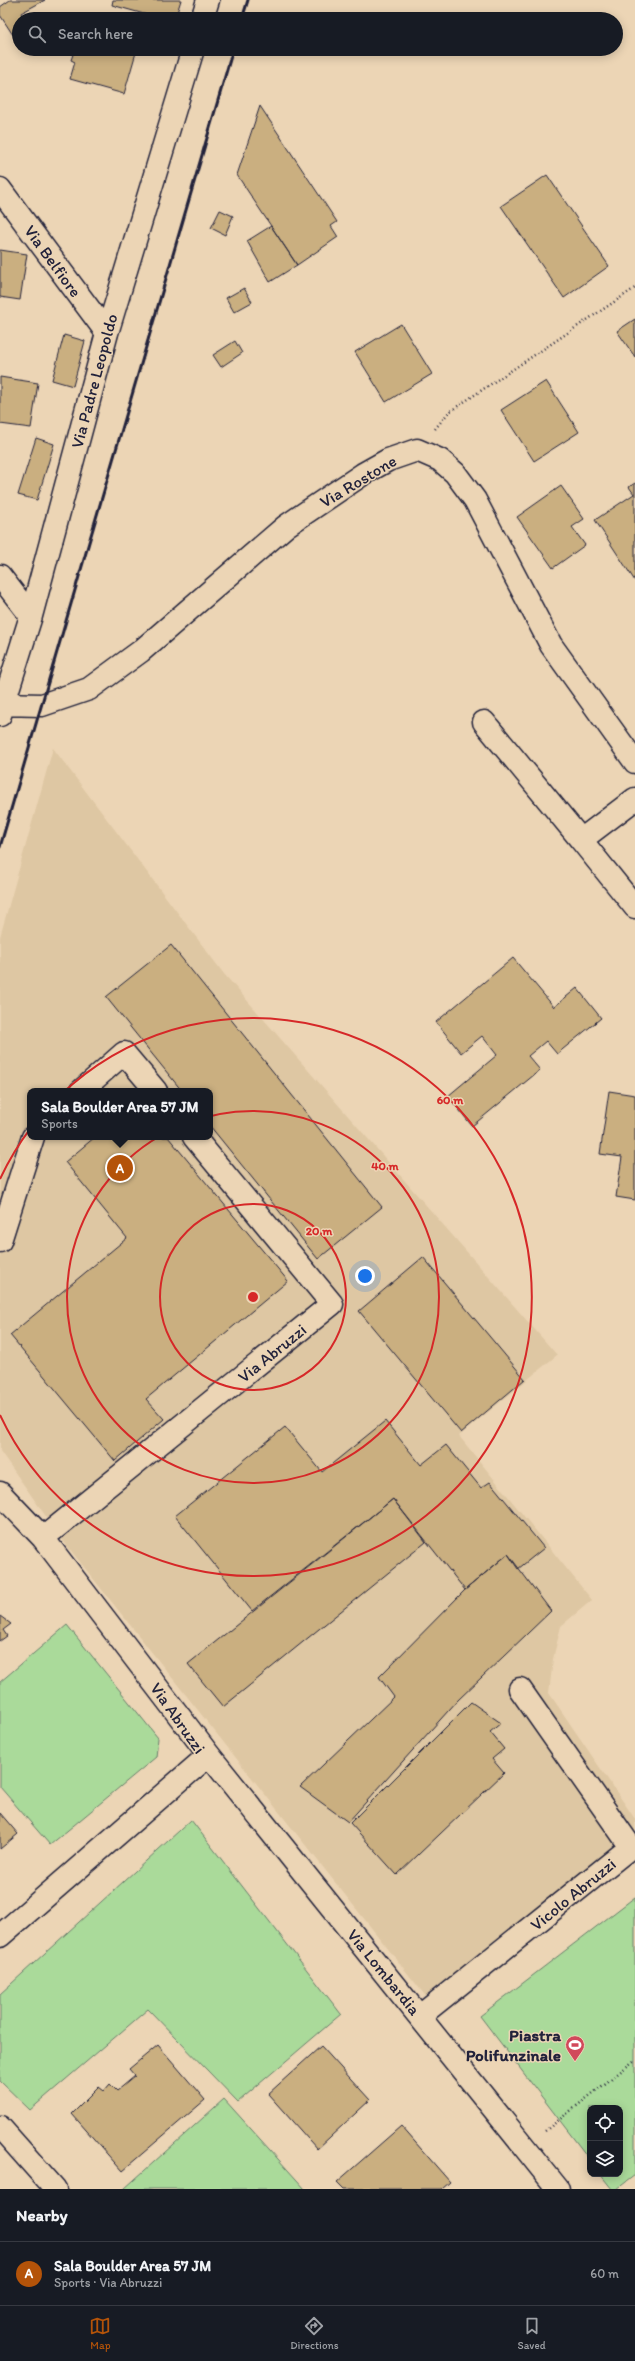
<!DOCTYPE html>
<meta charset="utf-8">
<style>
body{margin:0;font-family:Itim,sans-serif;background:#242831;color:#f1f3f6}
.controls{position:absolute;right:12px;bottom:12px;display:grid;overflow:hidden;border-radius:8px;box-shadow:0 2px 10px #0003}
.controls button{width:36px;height:36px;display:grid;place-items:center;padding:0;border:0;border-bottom:1px solid #363941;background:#171b24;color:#f1f3f6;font:20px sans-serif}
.you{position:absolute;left:365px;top:1276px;width:14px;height:14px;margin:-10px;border:3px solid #fff;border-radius:50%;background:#1a73e8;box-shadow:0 0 0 6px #1a73e833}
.badge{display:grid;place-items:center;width:26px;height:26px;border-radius:50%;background:#b45309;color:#fff;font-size:13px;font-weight:700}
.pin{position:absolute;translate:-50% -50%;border:2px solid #fff;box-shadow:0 1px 4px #0006}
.popup{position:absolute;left:27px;top:1088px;width:186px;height:52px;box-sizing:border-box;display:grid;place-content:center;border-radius:8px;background:#171b24;filter:drop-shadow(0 1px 3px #0005);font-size:13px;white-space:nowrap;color:#9ea1a6}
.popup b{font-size:15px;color:#f1f3f6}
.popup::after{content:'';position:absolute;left:50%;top:100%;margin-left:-8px;border:8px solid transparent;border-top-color:#171b24}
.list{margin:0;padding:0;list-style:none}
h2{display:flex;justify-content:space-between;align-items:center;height:52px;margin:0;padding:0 16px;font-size:17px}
h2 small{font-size:13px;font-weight:400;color:#9ea1a6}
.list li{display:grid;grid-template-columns:26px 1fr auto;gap:12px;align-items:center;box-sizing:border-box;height:64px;padding:0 16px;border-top:1px solid #363941}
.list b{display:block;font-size:15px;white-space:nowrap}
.list p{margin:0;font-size:13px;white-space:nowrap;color:#9ea1a6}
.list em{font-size:13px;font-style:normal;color:#9ea1a6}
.icon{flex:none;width:22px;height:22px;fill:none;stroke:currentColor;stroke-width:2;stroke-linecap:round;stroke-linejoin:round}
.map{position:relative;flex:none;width:635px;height:2189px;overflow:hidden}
.search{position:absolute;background:#171b24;box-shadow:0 2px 10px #0003;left:12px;right:12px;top:12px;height:44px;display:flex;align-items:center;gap:10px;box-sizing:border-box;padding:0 14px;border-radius:22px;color:#9ea1a6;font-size:15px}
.sheet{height:116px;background:#171b24}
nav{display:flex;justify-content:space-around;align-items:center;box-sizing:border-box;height:56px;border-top:1px solid #363941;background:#171b24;font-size:11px;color:#9ea1a6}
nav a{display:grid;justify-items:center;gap:2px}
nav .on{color:#b45309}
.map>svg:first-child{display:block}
</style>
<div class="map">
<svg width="635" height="2189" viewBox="0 0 635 2189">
<rect width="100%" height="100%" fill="#ecd5b5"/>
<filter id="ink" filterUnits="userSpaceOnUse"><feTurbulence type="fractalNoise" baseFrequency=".025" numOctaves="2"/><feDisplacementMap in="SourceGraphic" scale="8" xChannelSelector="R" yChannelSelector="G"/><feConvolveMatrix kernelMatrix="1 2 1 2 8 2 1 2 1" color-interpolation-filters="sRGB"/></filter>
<g filter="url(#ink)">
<path fill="#dec7a3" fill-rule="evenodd" d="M 53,748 L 224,974 L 557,1355 L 459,1436 L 592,1600 L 561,1626 L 553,1659 L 549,1693 L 635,1819 L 635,1838 L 428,1999 L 64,1542 L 0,1451 L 0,937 ZM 30,1091 L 210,1091 L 210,1137 L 30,1137 Z"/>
<path fill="#aada9a" stroke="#667e6a" d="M 67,1625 L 158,1738 L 156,1757 L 50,1845 L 0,1787 L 0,1682 Z
M 191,1820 L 341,2014 L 238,2102 L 148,2009 L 30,2110 L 0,2081 L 0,1994 Z
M 635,1897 L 635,2175 L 617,2189 L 612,2189 L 600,2174 L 620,2174 L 620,2108 L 590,2108 L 590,2160 L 480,2016 Z
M 224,2099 L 305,2189 L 124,2189 Z"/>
<path fill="#caaf80" stroke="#22223b" d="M 10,0 L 45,0 L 21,13 L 24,19 L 19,19 L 19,29 L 13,35 L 0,15 L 0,7 Z
M 113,0 L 181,0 L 175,19 L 162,19 L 112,5 Z
M 75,49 L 137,49 L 124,94 L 70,79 L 75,62 L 71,60 Z
M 260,106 L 337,222 L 331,226 L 338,237 L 297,265 L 237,175 Z
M 547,175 L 609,266 L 564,298 L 501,206 Z
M 220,210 L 233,216 L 225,235 L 211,228 Z
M 271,226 L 297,265 L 270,282 L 247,241 Z
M 0,250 L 27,254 L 20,300 L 0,297 Z
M 244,288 L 252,302 L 234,312 L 226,298 Z
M 635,319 L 635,357 L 617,331 Z
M 401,324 L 432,374 L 386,402 L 355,352 Z
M 64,335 L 85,341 L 73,386 L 52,380 Z
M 235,341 L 242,353 L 221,367 L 213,355 Z
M 0,377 L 38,383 L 31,428 L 0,424 Z
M 546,381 L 579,432 L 534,461 L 501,410 Z
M 36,438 L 54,444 L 37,500 L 18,495 Z
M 635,483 L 635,581 L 595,520 L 634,494 L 629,487 Z
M 561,486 L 584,519 L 572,527 L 585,545 L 553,568 L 517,517 Z
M 171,945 L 382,1207 L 318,1259 L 210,1126 L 210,1091 L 182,1091 L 106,997 Z
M 513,958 L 554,1007 L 577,988 L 601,1018 L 557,1054 L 546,1041 L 528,1056 L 540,1070 L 472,1126 L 448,1096 L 497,1055 L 482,1036 L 461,1053 L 436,1022 Z
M 609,1091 L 635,1095 L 635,1200 L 616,1197 L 622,1157 L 600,1154 Z
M 95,1137 L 168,1137 L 288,1281 L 146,1399 L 164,1419 L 115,1461 L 10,1335 L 127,1238 L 65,1162 Z
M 423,1257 L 525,1379 L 461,1433 L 359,1311 Z
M 385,1421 L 421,1465 L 446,1445 L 481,1488 L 490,1482 L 544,1548 L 518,1569 L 508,1554 L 465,1590 L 393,1499 L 252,1611 L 175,1516 L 285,1427 L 322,1472 Z
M 393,1499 L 426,1542 L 223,1707 L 188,1664 Z
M 508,1554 L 551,1611 L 458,1700 L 348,1822 L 300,1787 L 394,1697 L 379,1677 L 465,1590 Z
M 0,1616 L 11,1624 L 3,1630 L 7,1636 L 0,1641 Z
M 471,1702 L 501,1723 L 490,1732 L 504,1749 L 492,1759 L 504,1773 L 397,1875 L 350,1823 Z
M 0,1813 L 18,1834 L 0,1849 Z
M 158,2045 L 205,2100 L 122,2171 L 72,2114 L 99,2087 L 104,2091 L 110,2084 L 117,2091 L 135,2076 L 129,2069 Z
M 321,2046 L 370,2100 L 317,2149 L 268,2094 Z
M 401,2126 L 450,2182 L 442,2189 L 344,2189 L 337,2182 Z"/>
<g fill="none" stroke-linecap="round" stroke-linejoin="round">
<defs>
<path id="minor" d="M 202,19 L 208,0
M 0,189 L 107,333
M 0,576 L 31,616
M 0,704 L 42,705 L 89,689 L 141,651 L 286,526 L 363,474 L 388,460 L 417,450 L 440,460 L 455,473 L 475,500 L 551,645 L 635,762
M 0,715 L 31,616 L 107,333 L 193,49
M 484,722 L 581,840
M 635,799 L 581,840 L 635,907
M 81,1091 L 124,1053 L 156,1091
M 0,1241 L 33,1137
M 0,1493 L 43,1538 L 209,1755 L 558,2189
M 43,1538 L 332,1304 L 194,1137
M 0,1936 L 209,1755
M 420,2016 L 631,1847 L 520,1689
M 0,2127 L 55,2189"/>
</defs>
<use href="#minor" stroke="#22223b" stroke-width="25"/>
<path stroke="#22223b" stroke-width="2.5" stroke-dasharray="1 3" stroke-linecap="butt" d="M 435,429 L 449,412 L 635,288
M 545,2131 L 635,2060"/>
<use href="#minor" stroke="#ecd5b5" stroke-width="22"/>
<path stroke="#22223b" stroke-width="3" d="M 242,19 L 248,0
M 0,847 L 233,49"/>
</g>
</g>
<g fill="none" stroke="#d62828" stroke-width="2">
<circle cx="253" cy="1297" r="93"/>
<circle cx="253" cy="1297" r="186"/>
<path d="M0 1179A279 279 0 1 1 0 1415"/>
</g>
<defs>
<symbol id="stadium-pin" viewBox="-11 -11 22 30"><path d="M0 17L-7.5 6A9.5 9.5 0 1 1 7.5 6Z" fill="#d1495b" stroke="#ecd5b5"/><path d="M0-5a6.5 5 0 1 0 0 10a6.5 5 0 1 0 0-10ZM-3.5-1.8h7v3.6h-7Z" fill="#fff"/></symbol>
</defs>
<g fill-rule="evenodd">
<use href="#stadium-pin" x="564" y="2034" width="22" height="30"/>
</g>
<g text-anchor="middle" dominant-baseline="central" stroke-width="3" stroke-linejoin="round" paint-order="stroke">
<g font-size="17" fill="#22223b" stroke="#ecd5b5">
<text transform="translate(53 261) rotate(54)">Via Belfiore</text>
<text transform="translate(94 381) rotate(-75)">Via Padre Leopoldo</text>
<text transform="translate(358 481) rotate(-31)">Via Rostone</text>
<text transform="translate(272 1353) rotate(-39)">Via Abruzzi</text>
<text transform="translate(178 1718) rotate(55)">Via Abruzzi</text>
<text transform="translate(573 1894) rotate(-39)">Vicolo Abruzzi</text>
<text transform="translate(384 1972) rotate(51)">Via Lombardia</text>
</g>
<g font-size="17" font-weight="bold" fill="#22223b" stroke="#ecd5b5" text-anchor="end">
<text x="561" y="2035">Piastra<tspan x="561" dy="20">Polifunzinale</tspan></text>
</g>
</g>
<circle cx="253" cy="1297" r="6" fill="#d62828" stroke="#ecd5b5" stroke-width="2"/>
<g font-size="12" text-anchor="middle" font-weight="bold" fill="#d62828" stroke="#ecd5b5" stroke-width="3" stroke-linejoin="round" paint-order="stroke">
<text x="450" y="1104">60 m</text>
<text x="385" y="1170">40 m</text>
<text x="319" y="1235">20 m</text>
</g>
</svg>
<div class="controls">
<button><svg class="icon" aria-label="locate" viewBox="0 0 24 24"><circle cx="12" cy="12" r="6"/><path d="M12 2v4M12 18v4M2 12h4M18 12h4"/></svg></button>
<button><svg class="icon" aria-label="layers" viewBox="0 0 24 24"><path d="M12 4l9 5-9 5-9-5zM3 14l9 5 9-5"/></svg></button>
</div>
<div class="you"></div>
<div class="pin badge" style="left:120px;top:1168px">A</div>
<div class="popup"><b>Sala Boulder Area 57 JM</b>Sports</div>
<div class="search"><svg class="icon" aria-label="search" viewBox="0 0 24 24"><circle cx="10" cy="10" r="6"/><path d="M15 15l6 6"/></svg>Search here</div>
</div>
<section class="sheet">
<h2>Nearby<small></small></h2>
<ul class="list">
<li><span class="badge">A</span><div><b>Sala Boulder Area 57 JM</b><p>Sports · Via Abruzzi</p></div><em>60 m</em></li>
</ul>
</section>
<nav>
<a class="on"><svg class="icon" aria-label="map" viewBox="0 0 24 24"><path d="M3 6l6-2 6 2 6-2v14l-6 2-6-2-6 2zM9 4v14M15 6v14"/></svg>Map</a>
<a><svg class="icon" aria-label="directions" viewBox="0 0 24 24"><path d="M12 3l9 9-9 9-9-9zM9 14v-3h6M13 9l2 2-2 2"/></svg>Directions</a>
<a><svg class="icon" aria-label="saved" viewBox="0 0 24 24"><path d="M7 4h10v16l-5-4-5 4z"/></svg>Saved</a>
</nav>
